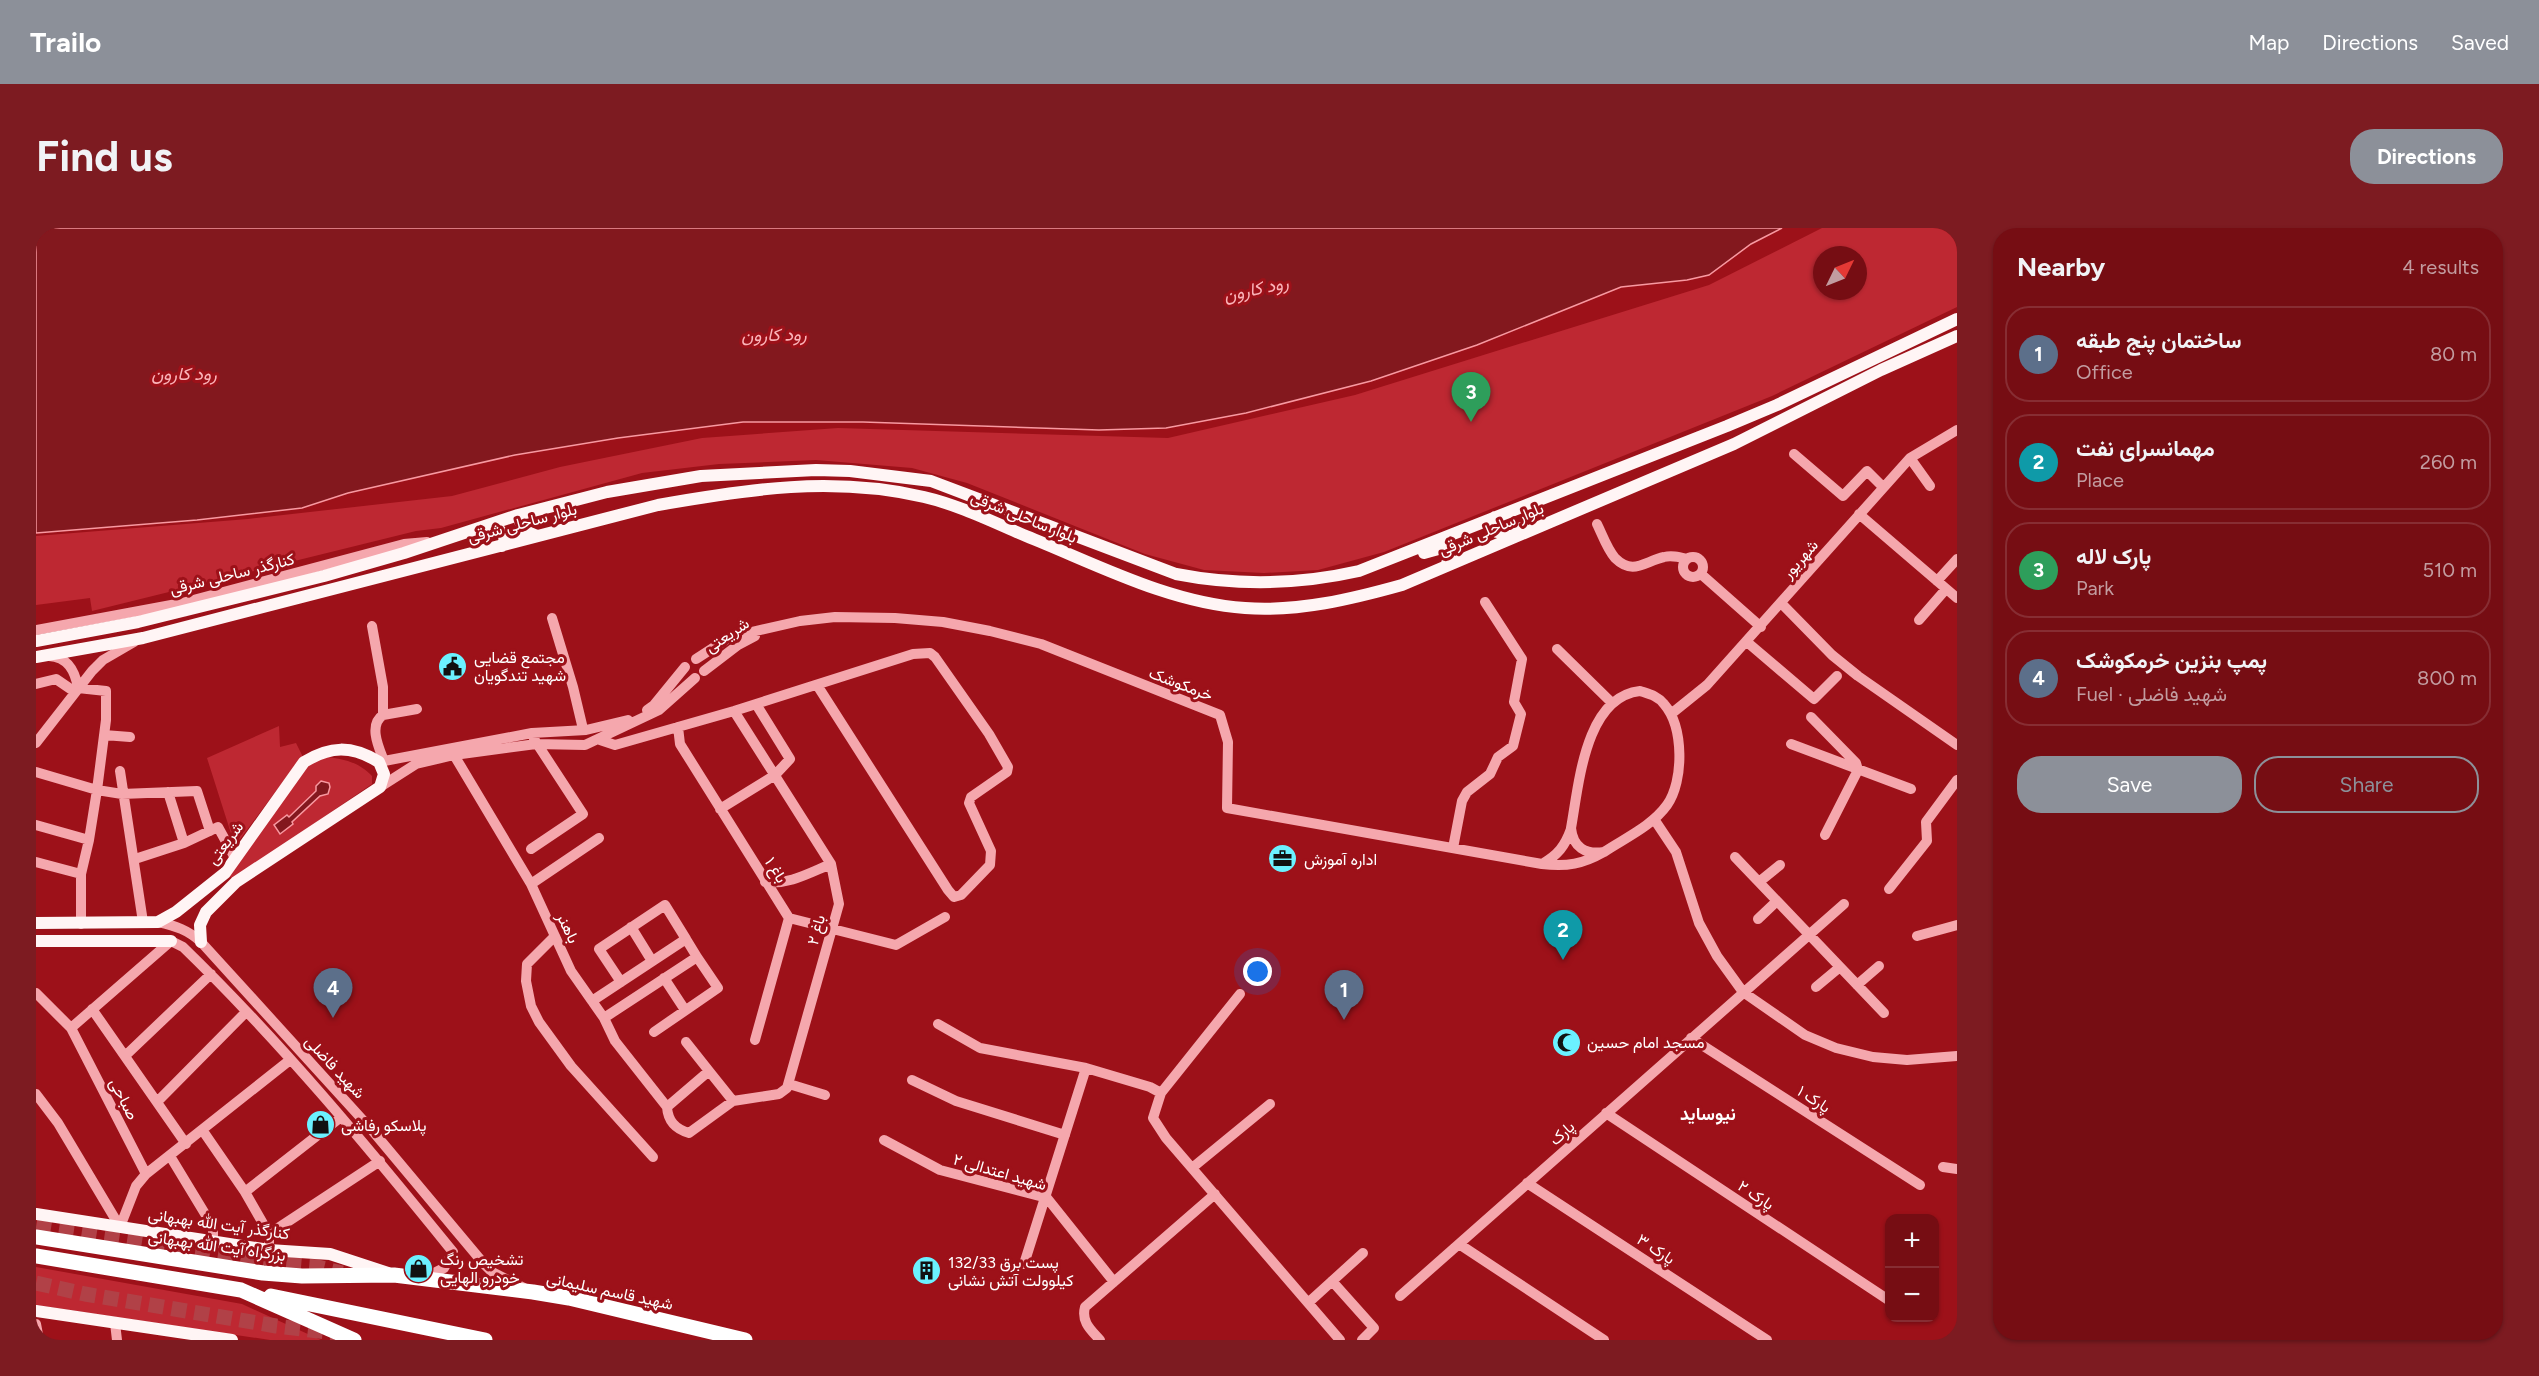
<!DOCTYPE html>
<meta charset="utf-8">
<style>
body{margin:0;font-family:Figtree,Vazirmatn,sans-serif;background:#7d1b21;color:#f1f3f6}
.controls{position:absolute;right:18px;bottom:18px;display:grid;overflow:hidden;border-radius:12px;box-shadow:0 2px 4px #0004}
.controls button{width:54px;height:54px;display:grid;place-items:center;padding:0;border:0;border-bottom:2px solid #872d33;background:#760d13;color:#f1f3f6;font:30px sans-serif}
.compass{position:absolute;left:1777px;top:18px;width:54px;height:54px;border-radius:50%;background:#760d13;box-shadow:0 2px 4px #0004;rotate:47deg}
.you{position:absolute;left:1222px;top:744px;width:21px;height:21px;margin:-15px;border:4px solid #fff;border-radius:50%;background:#1a73e8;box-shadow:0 0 0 9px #1a73e833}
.badge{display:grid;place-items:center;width:39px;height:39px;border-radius:50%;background:#8c9099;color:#fff;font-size:20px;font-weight:700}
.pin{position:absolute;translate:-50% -50px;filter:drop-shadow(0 2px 3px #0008)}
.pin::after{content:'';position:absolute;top:32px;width:21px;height:18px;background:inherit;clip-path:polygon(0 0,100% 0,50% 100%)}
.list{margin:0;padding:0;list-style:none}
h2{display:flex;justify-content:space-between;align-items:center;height:78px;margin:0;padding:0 24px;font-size:26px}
h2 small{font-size:20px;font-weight:400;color:#c29ca0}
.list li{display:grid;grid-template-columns:39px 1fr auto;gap:18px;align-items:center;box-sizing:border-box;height:96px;margin:0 12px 12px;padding:0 12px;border:2px solid #872d33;border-radius:24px}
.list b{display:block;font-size:22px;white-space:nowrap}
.list p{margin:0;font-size:20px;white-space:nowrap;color:#c29ca0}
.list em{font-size:20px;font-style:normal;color:#c29ca0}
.actions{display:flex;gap:12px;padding:18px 24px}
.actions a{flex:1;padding:14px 0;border:2px solid #8c9099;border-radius:24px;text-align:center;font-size:21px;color:#8c9099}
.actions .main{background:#8c9099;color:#fff}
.map{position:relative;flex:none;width:1921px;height:1112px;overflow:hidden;border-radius:24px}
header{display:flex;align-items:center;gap:36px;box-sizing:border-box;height:84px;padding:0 30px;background:#8c9099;color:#fff}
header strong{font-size:28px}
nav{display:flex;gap:33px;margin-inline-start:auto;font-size:21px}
.intro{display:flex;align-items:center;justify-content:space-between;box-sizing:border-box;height:144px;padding:0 36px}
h1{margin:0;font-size:42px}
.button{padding:15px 27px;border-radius:24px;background:#8c9099;color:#fff;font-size:21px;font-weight:700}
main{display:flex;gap:36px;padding:0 36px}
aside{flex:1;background:#760d13;border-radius:24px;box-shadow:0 2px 4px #0004}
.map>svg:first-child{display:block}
</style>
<header>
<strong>Trailo</strong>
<nav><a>Map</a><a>Directions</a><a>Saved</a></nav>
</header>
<div class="intro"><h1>Find us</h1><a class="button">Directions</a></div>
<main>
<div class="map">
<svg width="1921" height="1112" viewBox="0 0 1921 1112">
<rect width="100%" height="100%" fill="#9d1119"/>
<path fill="#be2832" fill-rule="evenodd" d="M 1786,0 L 1921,0 L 1921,79 L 1736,168 L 1348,324 L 1282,342 L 1228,345 L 1168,342 L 1109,326 L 931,255 L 876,240 L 780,232 L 683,236 L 606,245 L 405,300 L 380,303 L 56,383 L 54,370 L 0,377 L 0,308 L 212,291 L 416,268 L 524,239 L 666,210 L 802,200 L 1132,210 L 1319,167 L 1673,57 ZM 1786,27 L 1822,27 L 1822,63 L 1786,63 Z
M 243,498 L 244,519 L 260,515 L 267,529 L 260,536 L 199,618 L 171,530 Z
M 286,528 C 306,531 322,533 336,548 L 336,556 L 197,651 L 192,647 L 270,538 Z
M 0,1039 L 206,1076 L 285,1112 L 234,1112 L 0,1077 Z"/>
<path fill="#83181e" stroke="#f899a1" stroke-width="1.5" d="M 0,0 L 1746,0 L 1715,16 L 1673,47 L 1651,52 L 1585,59 L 1441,117 L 1335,153 L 1210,185 L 1130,200 L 1063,202 L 827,194 L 707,194 L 582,210 L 479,227 L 312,265 L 266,280 L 161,292 L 0,305 Z
M 285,553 L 293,555 L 294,559 L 292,566 L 284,568 L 256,594 L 257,596 L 244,606 L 238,597 L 251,587 L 253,589 L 280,563 L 280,558 Z"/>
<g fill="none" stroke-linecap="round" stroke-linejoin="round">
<path stroke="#b14147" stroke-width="15" stroke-dasharray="15 8" stroke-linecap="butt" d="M 0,999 L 226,1034 L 282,1039 L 306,1045
M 0,1055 L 49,1066 L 240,1098 L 299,1105"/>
<path stroke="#f5a7ad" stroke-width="10" d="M 1758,226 L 1807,268 L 1831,243 L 1847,259
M 1874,230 L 1894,258
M 1823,286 L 1921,370
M 1561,296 C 1566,306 1571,321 1579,330 C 1597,348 1609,333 1628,329 C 1636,327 1643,329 1651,331
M1647 339a10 10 0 1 1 20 0a10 10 0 1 1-20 0Z
M 1665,346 L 1725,399
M 1901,353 L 1921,331
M 1745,375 L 1796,427 L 1822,448 L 1921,517
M 516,390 L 537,459 L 547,501
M 1883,392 L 1910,361
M 336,398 L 347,459 L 347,487 C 332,497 343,520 348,533
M 0,402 L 146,375 L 368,316 L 391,314
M 1711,414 L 1778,471 L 1801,448
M 1521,421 L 1576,475
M 13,428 C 32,429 39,443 42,460
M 660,431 L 694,409 L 764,393 L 799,389 L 859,390 L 907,394 L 954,403 L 1005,416 L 1184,487 L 1192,514 L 1191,580 L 1506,636 C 1531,639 1547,636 1568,624
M 668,443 L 702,417 L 719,408
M 0,456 L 20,451 L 39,464
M 42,460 L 70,463 L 70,492 L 61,562 L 53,612 L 45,646 L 45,696
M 1604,463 C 1613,466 1622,468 1628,476 C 1648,499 1648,553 1631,577 C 1616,598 1589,610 1568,624 C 1549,627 1537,619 1535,600 C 1543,556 1549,469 1604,463 Z
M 611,482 L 618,477 L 649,439
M 1635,486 L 1671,457 L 1874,230 L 1921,202
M 347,487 L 381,481
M 1775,489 L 1820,535 L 1822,542 L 1789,607
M 642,499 L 644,516 L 753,690 L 719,812
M 68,507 L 94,509
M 564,512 L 579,517 L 698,483 L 877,426 L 894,425 L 899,429 L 953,506 L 972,539 L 971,544 L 935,569 L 933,575 L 955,623 L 954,637 L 925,667 L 918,669 L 912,662 L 781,457
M 0,515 L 56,443 L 67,432 L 98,414
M 1755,516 L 1875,561
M 418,527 L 495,656 L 535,743 L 568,790 L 579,813 L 631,879
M 343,534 L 496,505 L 550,502 L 592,492
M 84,543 L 107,694
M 0,544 L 61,562 L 86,566 L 161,563 L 174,603
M 344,559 L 380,536 L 418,527 L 500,516 L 549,517 L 623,482 L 659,450
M 132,564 L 148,615
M 684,581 L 739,547 L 754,531 L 720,476
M 1618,591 L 1640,624 L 1663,695 L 1681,728 L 1707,764 L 1769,807 L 1800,820 L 1837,829 L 1871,832 L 1921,828
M 0,597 L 53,612
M 1417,620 L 1426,573 L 1431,564 L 1454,546 L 1462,529 L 1477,518 L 1485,486 L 1478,474 L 1486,431 L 1449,374
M 495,621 L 547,586 L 498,511
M 1699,629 L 1848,785
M 99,631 L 148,615 L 182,599 L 199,630
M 0,634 L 45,646
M 1506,636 C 1522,627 1529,618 1535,601
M 729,654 C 753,657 773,645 795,636
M 1723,654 L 1744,637
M 495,656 L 563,610
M 1853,661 L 1891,613 L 1890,594 L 1921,552
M 753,690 L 860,717 L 909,689
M 1722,691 L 1741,673
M 122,694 C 140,698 152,702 165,714 L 335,901 L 448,1036 L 456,1044 L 488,1060
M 595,699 L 616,733
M 519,708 L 491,736 L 490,753 L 495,778 L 503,794 L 535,838 L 617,929
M 1881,708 L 1921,697
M 628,750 L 649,782
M 585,754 L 563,721 L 629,677 L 650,711
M 1821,757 L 1843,738
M 1780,759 L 1804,739
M 0,765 L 35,800 L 110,946 L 100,958 L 84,999
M 1204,766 L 1125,865 L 1117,890 L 1130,910 L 1304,1112
M 556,773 L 650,711 L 661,729 L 568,790
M 56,781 L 150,916
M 902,796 L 944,820 L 1050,840 L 1114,859 L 1125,865
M 35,800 L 135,713 L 147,719 C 245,814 332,919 417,1024 L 408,1040 L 388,1050
M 618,804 L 682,760 L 661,729
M 1655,810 L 1884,957
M 650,814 L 673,843
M 89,828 L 175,746
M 876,852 L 920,873 L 1029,907
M 753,856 L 789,867
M 0,866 L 22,895 L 84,999
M 122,873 L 210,784
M 697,873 L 673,843 L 631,879 C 632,893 639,901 653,905 L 697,873 L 743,866 L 751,860 L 803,676 L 795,636 L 698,483
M 1570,885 L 1854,1073
M 167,903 L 209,964 L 233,1006 L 233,1022
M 848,912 L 904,942 L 1011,970 L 1078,1054
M 134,928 L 177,999 L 177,1013
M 1907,939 L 1921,941
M 1156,940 L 1234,876
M 110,946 L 254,832
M 1491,955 L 1731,1112
M 209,964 L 305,889
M 233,1006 L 344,933
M 1423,1016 L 1568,1112
M 988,1036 L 1050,840
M 1296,1053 L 1338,1100 L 1326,1112
M 1364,1068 L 1808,676
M 1272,1075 L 1327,1025
M 79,1095 L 81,1112
M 0,1096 L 3,1112
M 1064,1112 C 1055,1102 1045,1094 1049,1079 L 1179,966"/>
<path stroke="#fff5f5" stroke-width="12" d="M 482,287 L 487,302 L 501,308
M 1459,289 L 1456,297 L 1461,304 L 1487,300
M 448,304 L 459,301 L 466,304 L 469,311 L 466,318
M 1388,325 L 1406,320 L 1413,330 L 1410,338
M 0,413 L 102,394 L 288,348 L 368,325 L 482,287 L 571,264 L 665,248 L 780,242 L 814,243 L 895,253 L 1140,346 C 1202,358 1261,357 1323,343 L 1691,198 L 1741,177 L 1921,91
M 0,429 L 107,410 L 622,277 C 712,261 797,248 888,269 C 923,277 957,294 990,308 C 1060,336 1133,375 1209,380 C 1262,384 1316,371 1366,357 L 1698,216 L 1845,142 L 1921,108
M 0,695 L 122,694 L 140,684 L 189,645 L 268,534 C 294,518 315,517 343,534 L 348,546 L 344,559 L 200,654 L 170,684 L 164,697 L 165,714
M 0,713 L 135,713
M 0,986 L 233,1022 L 294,1026 L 352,1045
M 0,1083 L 196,1112"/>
<path stroke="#fff" stroke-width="15" d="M 0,1009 L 227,1045 L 266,1048 L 358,1047 L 497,1064 L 533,1070 L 709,1112
M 0,1028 L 205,1062 L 318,1112
M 235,1068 L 449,1112"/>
</g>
<defs>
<symbol id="civic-disc" viewBox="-11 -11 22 22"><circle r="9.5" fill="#6bf1ff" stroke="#9d1119"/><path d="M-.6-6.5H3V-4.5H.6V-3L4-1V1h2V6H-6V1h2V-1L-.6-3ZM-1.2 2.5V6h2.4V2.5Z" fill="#111"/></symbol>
<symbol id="office-disc" viewBox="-11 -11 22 22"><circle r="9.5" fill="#6bf1ff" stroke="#9d1119"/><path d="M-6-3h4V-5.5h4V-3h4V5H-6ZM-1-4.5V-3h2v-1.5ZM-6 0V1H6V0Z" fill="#111"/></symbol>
<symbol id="mosque-disc" viewBox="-11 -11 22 22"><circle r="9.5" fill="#6bf1ff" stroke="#9d1119"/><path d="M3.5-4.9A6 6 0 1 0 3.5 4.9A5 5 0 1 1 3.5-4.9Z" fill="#111"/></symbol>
<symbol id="shop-disc" viewBox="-11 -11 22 22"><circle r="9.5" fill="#6bf1ff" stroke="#9d1119"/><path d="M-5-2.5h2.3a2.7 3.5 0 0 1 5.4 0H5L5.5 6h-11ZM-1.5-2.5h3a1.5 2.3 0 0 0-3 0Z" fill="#111"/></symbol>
<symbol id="building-disc" viewBox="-11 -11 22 22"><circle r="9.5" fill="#6bf1ff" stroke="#9d1119"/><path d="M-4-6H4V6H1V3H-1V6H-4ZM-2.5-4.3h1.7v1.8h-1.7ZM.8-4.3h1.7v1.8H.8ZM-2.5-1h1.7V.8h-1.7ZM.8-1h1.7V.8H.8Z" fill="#111"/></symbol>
</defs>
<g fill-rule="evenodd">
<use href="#civic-disc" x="400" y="422" width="33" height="33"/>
<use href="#office-disc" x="1230" y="614" width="33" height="33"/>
<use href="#mosque-disc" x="1514" y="798" width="33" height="33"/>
<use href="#shop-disc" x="268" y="880" width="33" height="33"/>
<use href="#shop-disc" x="366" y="1024" width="33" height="33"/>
<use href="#building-disc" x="874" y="1026" width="33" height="33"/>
</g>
<g text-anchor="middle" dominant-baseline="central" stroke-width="6" stroke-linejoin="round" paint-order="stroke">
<g font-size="16" fill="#fff" stroke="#9d1119">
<text transform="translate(988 289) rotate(22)">بلوار ساحلی شرقی</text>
<text transform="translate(486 295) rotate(-15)">بلوار ساحلی شرقی</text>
<text transform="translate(1455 301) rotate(-23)">بلوار ساحلی شرقی</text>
<text transform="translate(1764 331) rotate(-49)">شهریور</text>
<text transform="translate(196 346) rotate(-14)">کنارگذر ساحلی شرقی</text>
<text transform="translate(691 407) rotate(-34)">شریعتی</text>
<text transform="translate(1145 456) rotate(21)">خرمکوشک</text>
<text transform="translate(189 615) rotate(-53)">شریعتی</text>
<text transform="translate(740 642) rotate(58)">باغ ۱</text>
<text transform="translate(532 700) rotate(65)">باهنر</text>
<text transform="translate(780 702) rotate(-75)">باغ ۲</text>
<text transform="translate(299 839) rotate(47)">شهید فاضلی</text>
<text transform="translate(88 871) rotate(63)">صباحی</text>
<text transform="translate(1778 871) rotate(33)">پارک ۱</text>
<text transform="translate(1526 905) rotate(-42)">پارک</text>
<text transform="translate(964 944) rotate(16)">شهید اعتدالی ۲</text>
<text transform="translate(1720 967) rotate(34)">پارک ۲</text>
<text transform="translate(183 996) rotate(8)">کنارگذر آیت الله بهبهانی</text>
<text transform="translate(181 1018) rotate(8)">بزرگراه آیت الله بهبهانی</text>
<text transform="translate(1620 1021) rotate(33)">پارک ۳</text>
<text transform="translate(574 1063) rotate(12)">شهید قاسم سلیمانی</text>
</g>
<g font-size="16" fill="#fff" stroke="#9d1119" text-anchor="start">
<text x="438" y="429">مجتمع قضایی<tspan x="438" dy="18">شهید تندگویان</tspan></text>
<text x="1268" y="631">اداره آموزش</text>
<text x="1551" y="814">مسجد امام حسین</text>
<text x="305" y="897">پلاسکو رفاشی</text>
<text x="404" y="1031">تشخیص رنگ<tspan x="404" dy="18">خودرو الهایی</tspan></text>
<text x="912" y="1034">پست برق 132/33<tspan x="912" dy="18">کیلوولت آتش نشانی</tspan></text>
</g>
<g font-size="18" font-style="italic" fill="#fbb4b9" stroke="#9d1119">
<text transform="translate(1220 61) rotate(-12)">رود کارون</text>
<text transform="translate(738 107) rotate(-1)">رود کارون</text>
<text x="148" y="146">رود کارون</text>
</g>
<g font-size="18" font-weight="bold" fill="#fff" stroke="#9d1119">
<text x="1672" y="886">نیوساید</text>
</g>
</g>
</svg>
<div class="controls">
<button>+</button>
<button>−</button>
</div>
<svg class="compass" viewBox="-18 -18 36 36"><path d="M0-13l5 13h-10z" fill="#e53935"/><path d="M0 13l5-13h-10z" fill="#c29ca0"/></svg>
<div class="you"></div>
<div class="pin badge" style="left:1308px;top:792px;background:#5c6f8a">1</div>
<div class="pin badge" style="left:1527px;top:732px;background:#0f9aa8">2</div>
<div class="pin badge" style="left:1435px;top:194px;background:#2e9e5b">3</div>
<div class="pin badge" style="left:297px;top:790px;background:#5c6f8a">4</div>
</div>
<aside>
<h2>Nearby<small>4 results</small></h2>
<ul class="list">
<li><span class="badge" style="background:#5c6f8a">1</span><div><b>ساختمان پنج طبقه</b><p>Office</p></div><em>80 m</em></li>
<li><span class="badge" style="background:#0f9aa8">2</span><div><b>مهمانسرای نفت</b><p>Place</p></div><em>260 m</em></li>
<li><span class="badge" style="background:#2e9e5b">3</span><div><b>پارک لاله</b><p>Park</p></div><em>510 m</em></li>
<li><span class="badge" style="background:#5c6f8a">4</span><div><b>پمپ بنزین خرمکوشک</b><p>Fuel · شهید فاضلی</p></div><em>800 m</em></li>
</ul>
<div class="actions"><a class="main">Save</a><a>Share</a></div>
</aside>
</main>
